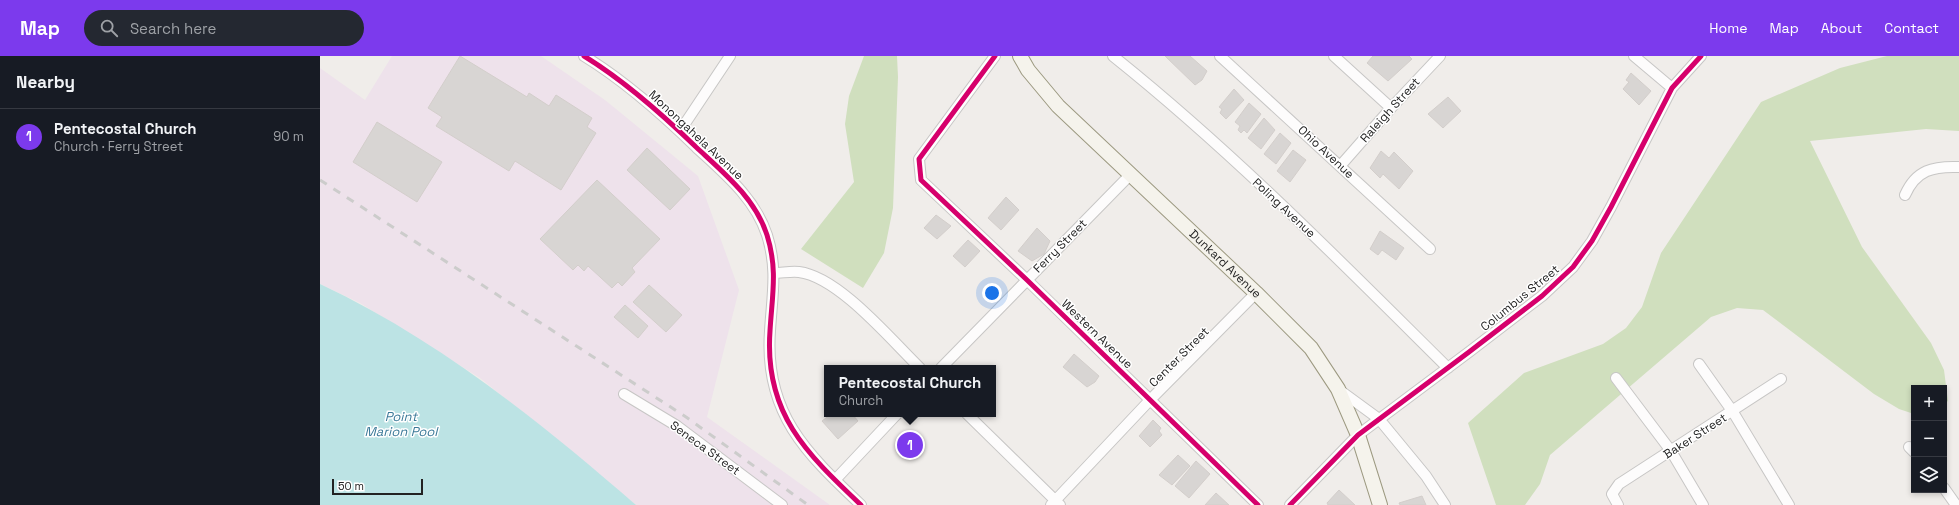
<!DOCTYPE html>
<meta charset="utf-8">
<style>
body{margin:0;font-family:"Space Grotesk",sans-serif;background:#242831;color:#f1f3f6}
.controls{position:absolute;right:12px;bottom:12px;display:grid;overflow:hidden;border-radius:0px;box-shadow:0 2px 6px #0003}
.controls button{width:36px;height:36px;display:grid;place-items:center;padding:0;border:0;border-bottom:1px solid #363941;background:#171b24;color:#f1f3f6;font:20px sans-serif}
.scale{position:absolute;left:12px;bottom:10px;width:91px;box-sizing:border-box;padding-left:4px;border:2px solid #222;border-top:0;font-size:11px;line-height:14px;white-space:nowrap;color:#222;-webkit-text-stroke:3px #fff;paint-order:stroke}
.you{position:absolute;left:672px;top:237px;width:14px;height:14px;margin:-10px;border:3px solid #fff;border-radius:50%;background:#1a73e8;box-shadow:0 0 0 6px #1a73e833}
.badge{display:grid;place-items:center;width:26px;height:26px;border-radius:50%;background:#7c3aed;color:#fff;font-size:13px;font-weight:700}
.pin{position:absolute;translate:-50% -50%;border:2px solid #fff;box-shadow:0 1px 4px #0006}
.popup{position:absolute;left:504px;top:309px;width:172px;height:52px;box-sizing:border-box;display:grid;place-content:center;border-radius:0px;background:#171b24;filter:drop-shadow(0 1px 3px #0005);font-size:13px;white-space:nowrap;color:#9ea1a6}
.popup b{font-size:15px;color:#f1f3f6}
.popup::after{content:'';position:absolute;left:50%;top:100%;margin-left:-8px;border:8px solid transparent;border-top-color:#171b24}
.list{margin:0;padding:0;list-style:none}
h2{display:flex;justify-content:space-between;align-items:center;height:52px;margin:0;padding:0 16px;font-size:17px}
h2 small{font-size:13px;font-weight:400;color:#9ea1a6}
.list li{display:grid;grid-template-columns:26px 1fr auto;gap:12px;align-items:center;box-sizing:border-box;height:56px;padding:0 16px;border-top:1px solid #363941}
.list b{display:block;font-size:15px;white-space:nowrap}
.list p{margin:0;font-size:13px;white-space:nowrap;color:#9ea1a6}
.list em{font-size:13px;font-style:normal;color:#9ea1a6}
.icon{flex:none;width:22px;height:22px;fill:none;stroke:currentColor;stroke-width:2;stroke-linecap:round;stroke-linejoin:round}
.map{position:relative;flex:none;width:1639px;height:449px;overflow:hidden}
header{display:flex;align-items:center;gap:24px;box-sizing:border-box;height:56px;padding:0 20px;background:#7c3aed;color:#fff}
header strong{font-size:19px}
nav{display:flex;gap:22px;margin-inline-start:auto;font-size:14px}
.search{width:280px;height:36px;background:#242831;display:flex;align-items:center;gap:10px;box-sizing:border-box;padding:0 14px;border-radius:22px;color:#9ea1a6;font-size:15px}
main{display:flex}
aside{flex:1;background:#171b24}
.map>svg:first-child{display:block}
</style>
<header>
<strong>Map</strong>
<div class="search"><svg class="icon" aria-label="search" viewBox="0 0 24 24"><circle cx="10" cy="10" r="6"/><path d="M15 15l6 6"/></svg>Search here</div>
<nav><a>Home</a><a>Map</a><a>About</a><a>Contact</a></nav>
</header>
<main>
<aside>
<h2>Nearby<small></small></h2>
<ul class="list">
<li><span class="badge">1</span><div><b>Pentecostal Church</b><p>Church · Ferry Street</p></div><em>90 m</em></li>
</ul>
</aside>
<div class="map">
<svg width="1639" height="449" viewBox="0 0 1639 449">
<rect width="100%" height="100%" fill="#f0edea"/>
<path fill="#eee2eb" d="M 72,0 L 221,0 L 285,44 L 378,120 L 419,234 L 387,361 L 510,449 L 316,449 L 160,322 L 40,247 L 0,228 L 0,12 L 45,44 Z"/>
<path fill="#d0dfbe" d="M 544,0 L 577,0 L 578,21 L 573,152 L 564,197 L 543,232 L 481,193 L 534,126 L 525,68 L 529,40 Z
M 1567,0 L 1639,0 L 1639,75 L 1606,73 L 1490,85 L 1542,191 L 1611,287 L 1624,314 L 1628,345 L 1624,348 L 1624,332 L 1594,332 L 1594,358 L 1579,353 L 1554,338 L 1443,254 L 1417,252 L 1391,261 L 1230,399 L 1220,428 L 1205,449 L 1176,449 L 1148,367 L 1204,317 L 1283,288 L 1306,272 L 1322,251 L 1341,197 L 1441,46 L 1520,12 Z"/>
<path fill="#bce3e4" d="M 0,228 C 117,283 219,365 316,449 L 0,449 Z"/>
<path fill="#d8d5d3" stroke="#d3cecb" d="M 140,0 L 207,41 L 209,37 L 229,50 L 236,39 L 272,62 L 267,71 L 276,77 L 241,134 L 195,105 L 189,115 L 116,70 L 122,61 L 108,52 Z
M 845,0 L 870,0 L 887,15 L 882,24 L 875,29 Z
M 1053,0 L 1089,0 L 1092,3 L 1068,25 L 1047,7 Z
M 1311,17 L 1331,35 L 1319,49 L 1303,33 L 1309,26 L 1306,24 Z
M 914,33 L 924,44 L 906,63 L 900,57 L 902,53 L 899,51 Z
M 1128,41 L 1141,55 L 1123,72 L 1108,58 Z
M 929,47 L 941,58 L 927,77 L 924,74 L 921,77 L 918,74 L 920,70 L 915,66 Z
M 944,62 L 955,74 L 941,93 L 928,82 Z
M 57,66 L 122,106 L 97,146 L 33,106 Z
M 960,77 L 971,87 L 956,108 L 944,98 Z
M 327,92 L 370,133 L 350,154 L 307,114 Z
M 973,94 L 986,104 L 970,126 L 957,115 Z
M 1061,95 L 1069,102 L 1074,96 L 1093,115 L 1079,133 L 1063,118 L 1060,122 L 1050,112 Z
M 277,124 L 340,183 L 312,212 L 315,216 L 302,230 L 298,226 L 292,232 L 268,210 L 264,215 L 258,209 L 253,214 L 220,183 Z
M 686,141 L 699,154 L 681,174 L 668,162 Z
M 616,159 L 631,170 L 617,183 L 604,172 Z
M 717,172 L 730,185 L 724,198 L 712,205 L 698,195 Z
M 1060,175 L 1084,192 L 1076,204 L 1062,194 L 1058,199 L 1050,193 Z
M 648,184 L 660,195 L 645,211 L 633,200 Z
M 329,229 L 362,259 L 346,276 L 313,246 Z
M 305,249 L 328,270 L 318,282 L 294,261 Z
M 754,298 L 779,320 L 775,326 L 767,331 L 743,311 Z
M 511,358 L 532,358 L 538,365 L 518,383 L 502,365 Z
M 833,364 L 841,372 L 839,375 L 842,379 L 830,391 L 819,380 Z
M 858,399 L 870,410 L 852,429 L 839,419 Z
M 876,405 L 890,418 L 869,442 L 855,430 Z
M 1019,434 L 1035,449 L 1008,449 L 1007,447 Z
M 896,437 L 909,449 L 885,449 Z
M 1102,440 L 1106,449 L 1080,449 L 1079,447 Z"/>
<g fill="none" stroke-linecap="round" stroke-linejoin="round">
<defs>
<path id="minor" d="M 264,0 C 305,25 341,57 376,91 C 404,117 435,142 447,179 C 458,214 452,240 450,275 C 444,357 486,397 541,449
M 675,0 L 599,103 L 601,124 L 707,224 L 938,449
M 793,0 C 912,95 1020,205 1128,312
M 900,0 L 1110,193
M 1014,0 L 1071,52
M 1314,0 L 1352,32
M 360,75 L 410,0
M 1021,109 L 1071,52 L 1120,0
M 1585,139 C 1596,114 1613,110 1639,111
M 454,217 C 462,217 471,215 479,216 C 519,221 571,284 600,312
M 1379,308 L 1413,356 L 1469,449
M 621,312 L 810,119
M 1296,322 L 1351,395 L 1383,449
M 1018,333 L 1059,363 L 1106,420 L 1125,449
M 304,338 L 357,370 L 462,449
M 647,358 L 740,449
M 1589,391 L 1594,396
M 515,424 L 577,358
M 1624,432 L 1636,449
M 731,449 L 830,344 L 936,237
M 970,449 L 1038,379 L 1149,296 L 1222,240 L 1253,211 L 1272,185 L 1291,151 L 1352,32 L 1381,0
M 1298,449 L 1292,438 L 1299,428 L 1461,323"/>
<g id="secondary">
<path id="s1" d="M 700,0 L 708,14 L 738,50 L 936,237 L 991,292 L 1018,333 L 1038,379 L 1060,449"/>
</g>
</defs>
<use href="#minor" stroke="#c7c6c5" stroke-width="12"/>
<use href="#secondary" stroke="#9c9980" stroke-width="16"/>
<use href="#minor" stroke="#fdfcfc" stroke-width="10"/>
<use href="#secondary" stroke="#f5f3ec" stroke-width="14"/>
<path stroke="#cccccb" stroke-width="3" stroke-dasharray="8 8" stroke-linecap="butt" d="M 0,124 L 366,361 L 488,449"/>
<defs>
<path id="cycleway" d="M 264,0 C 305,25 341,57 376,91 C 404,117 435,142 447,179 C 458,214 452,240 450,275 C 444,357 486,397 541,449
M 675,0 L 599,103 L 601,124 L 707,224 L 938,449
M 970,449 L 1038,379 L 1149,296 L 1222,240 L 1253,211 L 1272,185 L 1291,151 L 1352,32 L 1381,0"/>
</defs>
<use href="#cycleway" stroke="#fff" stroke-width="8"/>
<use href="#cycleway" stroke="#d6006c" stroke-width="5"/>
</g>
<g text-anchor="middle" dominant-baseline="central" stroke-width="3" stroke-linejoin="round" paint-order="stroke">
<g font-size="12" fill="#222" stroke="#fff">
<text transform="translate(1070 54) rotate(-48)">Raleigh Street</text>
<text transform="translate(376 79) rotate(43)">Monongahela Avenue</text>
<text transform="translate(1006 96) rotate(43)">Ohio Avenue</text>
<text transform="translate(964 152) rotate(43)">Poling Avenue</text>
<text transform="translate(740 190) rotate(-45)">Ferry Street</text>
<text stroke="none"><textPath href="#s1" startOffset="293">Dunkard Avenue</textPath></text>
<text transform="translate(1200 242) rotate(-39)">Columbus Street</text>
<text transform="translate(777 278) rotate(44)">Western Avenue</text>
<text transform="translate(859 301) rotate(-45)">Center Street</text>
<text transform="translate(1375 380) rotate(-33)">Baker Street</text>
<text transform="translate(385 392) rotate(36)">Seneca Street</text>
</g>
<g font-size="13" font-style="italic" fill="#3b7998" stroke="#fff">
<text x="81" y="360">Point<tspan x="81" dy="15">Marion Pool</tspan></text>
</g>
</g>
</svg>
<div class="controls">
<button>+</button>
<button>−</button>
<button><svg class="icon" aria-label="layers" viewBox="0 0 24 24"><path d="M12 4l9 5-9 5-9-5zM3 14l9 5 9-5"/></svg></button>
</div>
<div class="scale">50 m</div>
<div class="you"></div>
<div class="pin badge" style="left:590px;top:389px">1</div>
<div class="popup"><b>Pentecostal Church</b>Church</div>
</div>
</main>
